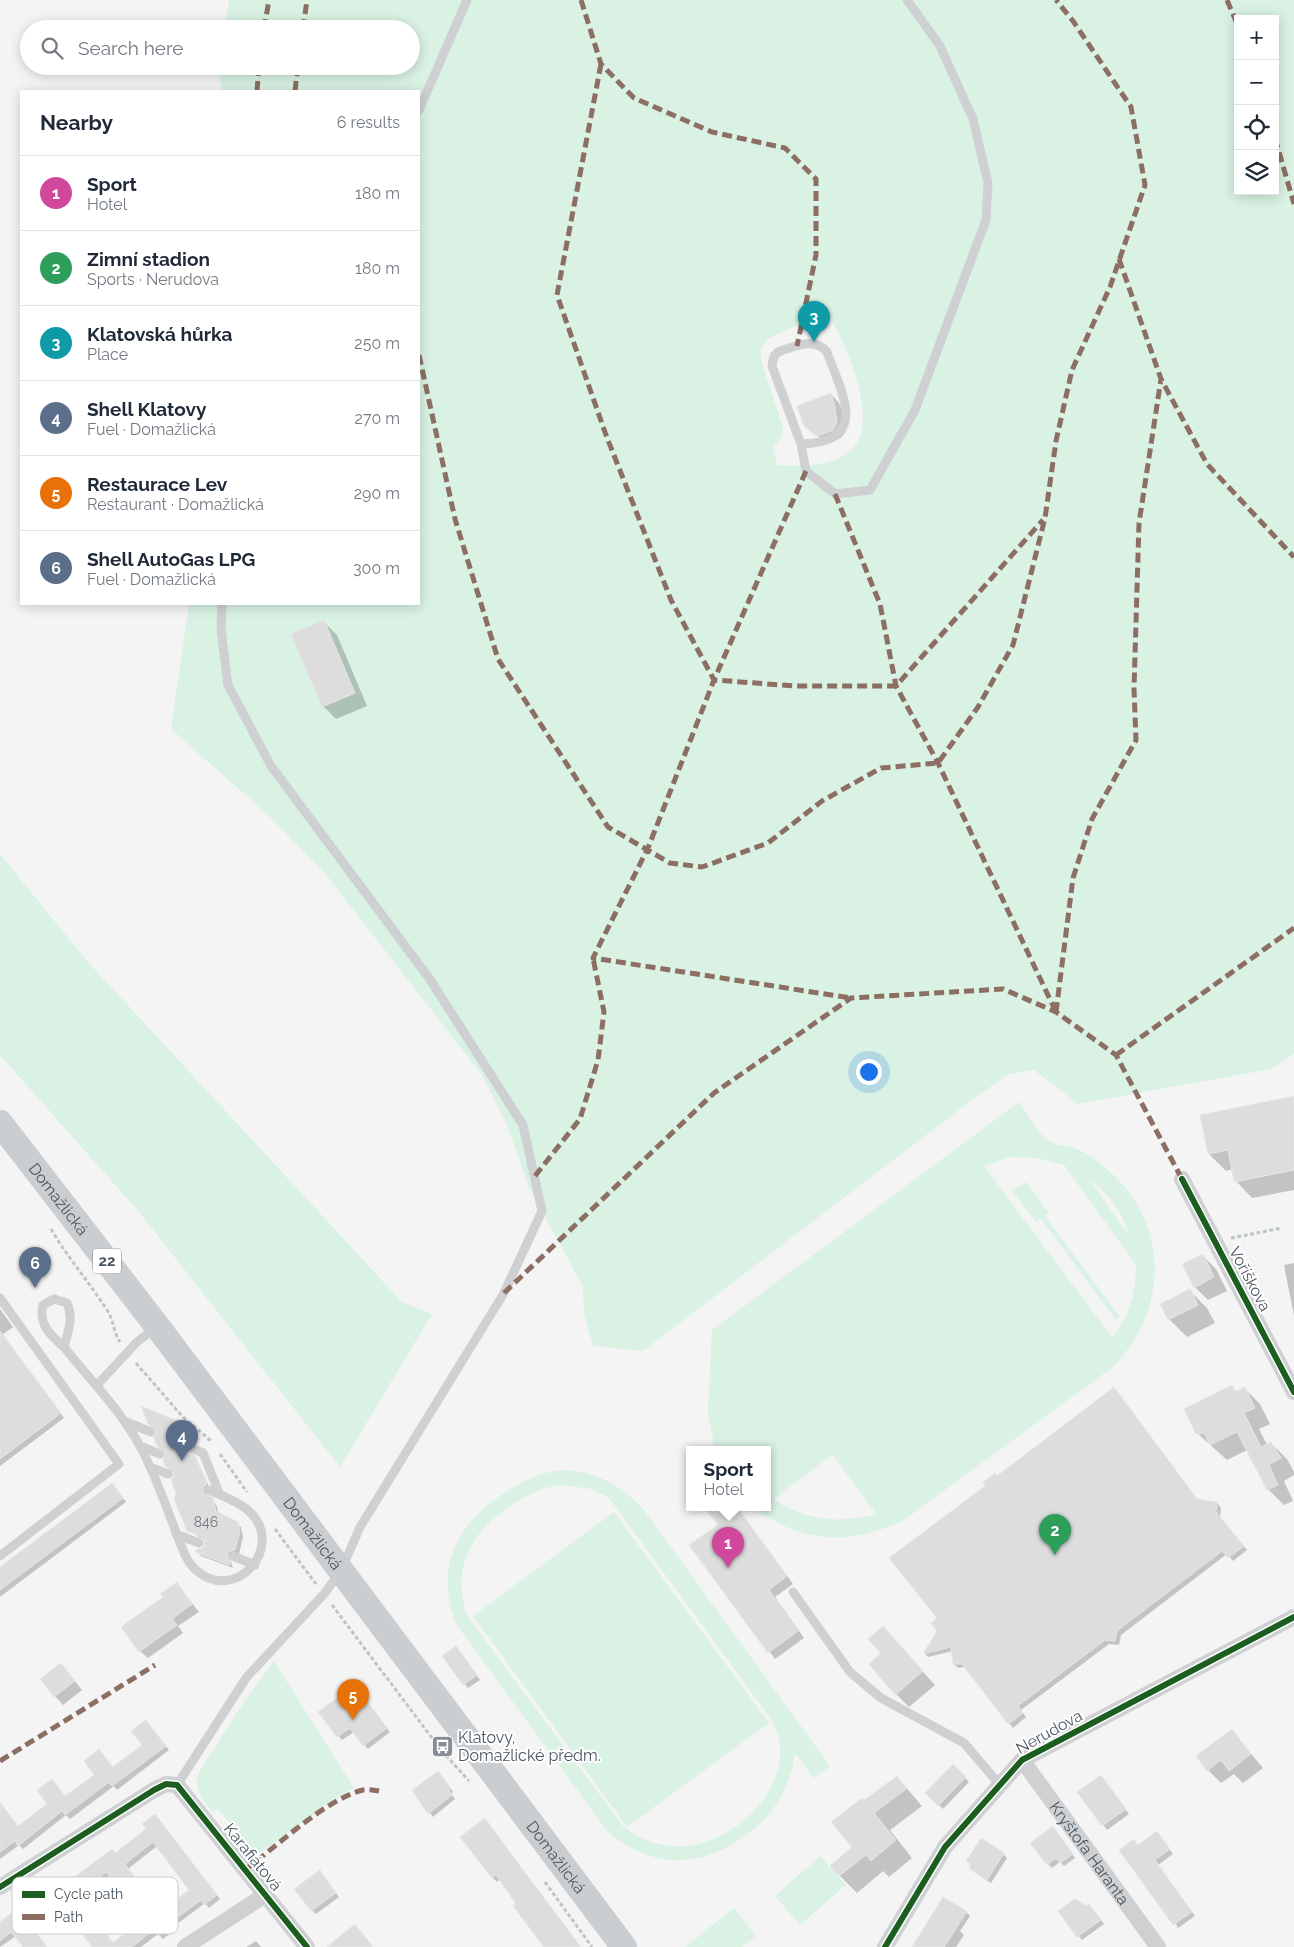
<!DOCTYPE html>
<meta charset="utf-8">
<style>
body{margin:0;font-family:Raleway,sans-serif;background:#f6f6f7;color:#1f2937}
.controls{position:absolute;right:15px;top:15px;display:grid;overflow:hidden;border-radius:0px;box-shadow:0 2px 12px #0003}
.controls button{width:45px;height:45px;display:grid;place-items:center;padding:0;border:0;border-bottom:1px solid #e0e1e3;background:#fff;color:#1f2937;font:25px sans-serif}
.you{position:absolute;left:868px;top:1071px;width:18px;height:18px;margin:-12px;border:4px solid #fff;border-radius:50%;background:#1a73e8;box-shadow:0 0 0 8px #1a73e833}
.badge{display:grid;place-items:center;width:32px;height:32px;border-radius:50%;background:#868d94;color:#fff;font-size:16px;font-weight:700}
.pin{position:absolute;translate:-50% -41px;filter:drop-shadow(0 1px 2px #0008)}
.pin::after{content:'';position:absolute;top:26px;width:18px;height:15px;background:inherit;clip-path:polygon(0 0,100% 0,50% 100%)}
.popup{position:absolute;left:686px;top:1446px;width:85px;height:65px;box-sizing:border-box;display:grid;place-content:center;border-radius:0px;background:#fff;filter:drop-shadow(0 1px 4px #0005);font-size:16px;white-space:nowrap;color:#747a83}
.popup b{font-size:19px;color:#1f2937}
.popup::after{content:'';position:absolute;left:50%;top:100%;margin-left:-10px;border:10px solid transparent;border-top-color:#fff}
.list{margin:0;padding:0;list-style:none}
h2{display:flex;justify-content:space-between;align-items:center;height:65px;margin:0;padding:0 20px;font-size:21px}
h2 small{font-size:16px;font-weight:400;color:#747a83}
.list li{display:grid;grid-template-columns:32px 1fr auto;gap:15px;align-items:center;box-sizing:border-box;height:75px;padding:0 20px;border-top:1px solid #e0e1e3}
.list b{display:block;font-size:19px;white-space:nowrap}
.list p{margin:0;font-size:16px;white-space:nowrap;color:#747a83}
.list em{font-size:16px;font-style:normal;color:#747a83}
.icon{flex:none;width:28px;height:28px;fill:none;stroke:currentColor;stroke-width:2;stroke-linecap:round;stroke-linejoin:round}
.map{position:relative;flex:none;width:1294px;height:1947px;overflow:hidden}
.search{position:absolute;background:#fff;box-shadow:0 2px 12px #0003;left:20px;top:20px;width:400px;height:55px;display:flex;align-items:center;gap:12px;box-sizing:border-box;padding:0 18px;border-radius:28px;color:#747a83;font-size:19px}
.panel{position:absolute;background:#fff;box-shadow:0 2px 12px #0003;left:20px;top:90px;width:400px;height:515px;border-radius:0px}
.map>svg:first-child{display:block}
</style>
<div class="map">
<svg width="1294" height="1947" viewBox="0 0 1294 1947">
<rect width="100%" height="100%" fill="#f4f4f4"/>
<path fill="#d9f2e3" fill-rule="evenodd" d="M 229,0 L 1294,0 L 1294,1054 L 1271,1069 L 1078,1104 L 1034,1070 L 1009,1074 L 976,1097 L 643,1351 L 593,1346 L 584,1314 L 583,1287 L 529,1187 L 507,1125 L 482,1075 L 324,872 L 268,815 L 171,729 L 189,604 L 419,604 L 419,91 L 222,91 L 219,68 L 219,66 L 411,66 L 411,29 L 225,29 ZM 1238,19 L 1275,19 L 1275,191 L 1238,191 ZM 810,319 L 832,321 C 849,350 884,433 845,455 C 826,467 799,466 777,465 L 773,447 L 782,437 L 783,428 L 762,364 L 760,350 L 769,338 Z
M 0,854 L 86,960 L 402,1302 L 432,1314 L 340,1467 L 139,1212 L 0,1055 Z
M 1019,1102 C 1026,1111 1040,1137 1049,1141 C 1055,1145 1064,1145 1071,1147 C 1084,1151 1097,1160 1107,1169 C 1169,1222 1170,1309 1113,1367 L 904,1520 C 851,1545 801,1545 754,1507 L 767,1507 L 767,1449 L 715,1449 L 708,1412 L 712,1330 ZM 1010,1157 L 1037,1158 L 1064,1165 L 1136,1265 C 1136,1292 1130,1316 1112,1337 L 984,1166 ZM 1090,1180 C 1108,1193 1124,1214 1129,1236 ZM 832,1455 L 833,1455 L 876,1514 C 841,1524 804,1521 774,1499 Z
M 1026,1182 L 1049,1213 L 1045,1216 L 1120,1317 L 1116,1320 L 1041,1219 L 1036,1222 L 1012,1191 Z
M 560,1470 C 596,1471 620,1484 644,1510 L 830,1766 L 814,1778 L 795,1753 C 790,1788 775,1814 746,1835 C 699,1870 652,1869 607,1831 L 456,1624 C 436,1572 453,1529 497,1498 C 518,1483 535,1474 560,1470 ZM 561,1485 L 592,1489 L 609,1498 L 771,1719 C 774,1727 779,1735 780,1744 C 786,1794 731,1844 684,1846 C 661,1848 640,1840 623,1826 L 468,1617 C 451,1573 468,1536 505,1510 C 523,1497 538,1488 561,1485 Z
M 614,1512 L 769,1723 L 627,1827 L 473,1616 Z
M 274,1661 L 354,1788 L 339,1796 L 258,1854 L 249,1856 L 232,1835 L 236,1831 L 218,1809 L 213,1812 C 203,1800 194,1792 198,1774 L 243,1703 Z
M 820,1856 L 846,1885 L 800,1925 L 775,1896 Z
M 734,1908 L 756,1936 L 742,1947 L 685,1947 Z"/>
<path fill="#0003" fill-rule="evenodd" d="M 831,394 L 839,403 L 844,415 L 845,433 L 841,438 L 828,443 L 815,434 Z
M 324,622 L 337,635 L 367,706 L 336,719 L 323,706 Z
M 1294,1098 L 1294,1190 L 1252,1198 L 1236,1181 L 1233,1169 L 1226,1171 L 1209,1154 L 1202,1116 Z
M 1203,1256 L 1216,1269 L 1227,1291 L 1208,1300 L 1195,1287 Z
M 1294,1263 L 1294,1316 L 1284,1265 Z
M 1190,1291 L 1207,1308 L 1215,1323 L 1187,1337 L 1169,1319 Z
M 0,1309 L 13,1327 L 2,1335 L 64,1418 L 0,1466 Z
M 1232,1387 L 1237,1392 L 1244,1388 L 1260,1404 L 1270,1424 L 1259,1429 L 1267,1445 L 1271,1443 L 1287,1459 L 1294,1472 L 1294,1475 L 1284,1481 L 1293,1501 L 1284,1505 L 1268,1489 L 1247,1450 L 1227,1460 L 1197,1433 Z
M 1118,1393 L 1198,1500 L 1217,1503 L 1221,1508 L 1220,1518 L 1247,1550 L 1233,1561 L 1227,1554 L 1121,1635 L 1119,1645 L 1109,1644 L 1021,1710 L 1026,1717 L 1013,1728 L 966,1667 L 958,1668 L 954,1664 L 953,1651 L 928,1657 L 924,1653 L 938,1631 L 939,1619 L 998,1478 Z
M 179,1423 L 184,1427 L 192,1447 L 189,1450 L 189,1455 L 198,1462 L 210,1489 L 207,1492 L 207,1497 L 216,1504 L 219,1514 L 241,1527 L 243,1537 L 239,1554 L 230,1559 L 233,1568 L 201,1556 L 197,1552 L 204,1549 L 206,1541 L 188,1530 L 177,1493 L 175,1473 Z
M 116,1488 L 126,1502 L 0,1597 L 0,1568 Z
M 706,1507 L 737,1507 L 793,1584 L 775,1597 L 804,1638 L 775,1659 L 691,1546 L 720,1525 Z
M 177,1584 L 199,1612 L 178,1626 L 183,1633 L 148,1658 L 140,1651 L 164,1597 Z
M 883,1628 L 935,1685 L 909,1707 L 896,1694 L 883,1654 Z
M 459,1651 L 480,1680 L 468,1688 L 443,1657 Z
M 61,1664 L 82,1690 L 63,1705 L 55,1696 Z
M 367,1702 L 390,1732 L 368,1749 L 354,1732 L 342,1740 L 320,1712 Z
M 146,1722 L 169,1750 L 117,1790 L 114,1786 L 70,1819 L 66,1815 L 23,1849 L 19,1845 L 0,1859 L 0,1813 L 18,1827 L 114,1769 L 144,1746 Z
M 1232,1731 L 1263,1768 L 1243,1783 L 1234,1774 L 1221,1783 L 1208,1770 Z
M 953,1766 L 969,1782 L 943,1809 L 927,1793 Z
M 1101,1776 L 1129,1814 L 1107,1830 L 1079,1792 Z
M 442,1777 L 453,1792 L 451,1794 L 455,1799 L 433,1817 L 413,1790 Z
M 897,1777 L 922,1806 L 890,1830 L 912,1858 L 889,1877 L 883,1871 L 857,1893 L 839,1875 L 854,1848 L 864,1801 Z
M 159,1820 L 220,1899 L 209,1908 L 205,1903 L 172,1928 L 173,1931 L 163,1939 L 158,1934 L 141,1947 L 93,1947 L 63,1906 L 33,1929 L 47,1947 L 24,1947 L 16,1936 L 0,1947 L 0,1924 L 21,1913 L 115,1854 ZM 157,1846 L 191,1890 L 161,1913 L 128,1869 ZM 110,1876 L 144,1920 L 114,1944 L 80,1899 Z
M 489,1824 L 566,1928 L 518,1904 L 500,1879 L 497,1882 L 493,1878 L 462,1837 Z
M 1057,1832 L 1075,1858 L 1064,1866 L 1060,1862 L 1052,1868 L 1048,1864 Z
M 1157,1832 L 1173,1854 L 1158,1865 L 1195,1916 L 1178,1928 L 1134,1841 L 1139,1846 Z
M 1003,1854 L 1007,1858 L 991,1883 L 974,1872 L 968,1861 Z
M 320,1872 L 339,1897 L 316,1914 L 312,1910 Z
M 1093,1909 L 1104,1924 L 1082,1940 L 1060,1911 Z
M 966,1912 L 970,1916 L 960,1931 L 964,1935 L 956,1947 L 912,1947 Z
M 256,1941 L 261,1947 L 246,1947 Z"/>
<path fill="#ddddde" stroke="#e5e6e7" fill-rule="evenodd" d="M 831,393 L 835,406 L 837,423 L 833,430 L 821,435 L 815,435 L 804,426 L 797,406 Z
M 324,620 L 355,693 L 322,707 L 291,634 Z
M 1294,1096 L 1294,1170 L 1234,1182 L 1228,1150 L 1208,1154 L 1200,1115 Z
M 1203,1254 L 1214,1277 L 1194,1288 L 1182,1264 Z
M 1190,1289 L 1198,1305 L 1168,1320 L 1160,1304 Z
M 0,1331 L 61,1413 L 0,1459 Z
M 1232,1385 L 1235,1392 L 1245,1387 L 1255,1408 L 1244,1413 L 1261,1447 L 1271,1442 L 1281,1458 L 1269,1465 L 1278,1485 L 1267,1490 L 1237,1432 L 1210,1445 L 1204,1433 L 1196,1434 L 1184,1409 Z
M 1114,1387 L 1197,1499 L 1217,1502 L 1216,1512 L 1244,1546 L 1228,1558 L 1222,1551 L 1117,1631 L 1115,1641 L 1105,1640 L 1018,1706 L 1023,1713 L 1008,1724 L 962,1664 L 953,1664 L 951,1647 L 923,1654 L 937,1631 L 931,1623 L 937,1618 L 889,1558 L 985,1486 L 983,1482 L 995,1473 L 997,1476 Z
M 141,1406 L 180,1422 L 189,1442 L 185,1446 L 186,1451 L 195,1456 L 207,1484 L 203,1488 L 204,1493 L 213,1498 L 216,1511 L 238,1522 L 240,1532 L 235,1550 L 230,1551 L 227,1554 L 230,1562 L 229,1565 L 195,1552 L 197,1549 L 203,1548 L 205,1542 L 201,1536 L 187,1531 L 174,1499 L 176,1493 L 171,1480 L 174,1473 L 165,1466 L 163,1460 L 166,1453 L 157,1446 L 154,1438 L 157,1431 L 148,1424 Z
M 112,1483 L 123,1498 L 0,1590 L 0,1567 Z
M 704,1507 L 737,1507 L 787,1576 L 769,1590 L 798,1631 L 768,1653 L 689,1545 L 718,1525 Z
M 177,1582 L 192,1604 L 172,1619 L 177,1625 L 139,1652 L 121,1627 L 163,1597 L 160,1594 Z
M 883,1626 L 923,1671 L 895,1695 L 869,1664 L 881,1653 L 868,1639 Z
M 456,1646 L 477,1675 L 463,1685 L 442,1656 Z
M 61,1663 L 75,1681 L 54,1697 L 40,1679 Z
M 340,1696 L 367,1701 L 387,1728 L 363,1746 L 350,1728 L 337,1737 L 318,1712 Z
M 146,1720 L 166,1746 L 112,1786 L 109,1782 L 65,1815 L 62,1811 L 18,1846 L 15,1841 L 0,1852 L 0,1802 L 18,1826 L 47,1804 L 37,1790 L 52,1779 L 65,1796 L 94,1775 L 84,1761 L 99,1749 L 113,1767 L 142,1745 L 131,1731 Z
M 1232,1729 L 1251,1754 L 1229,1771 L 1221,1760 L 1207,1771 L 1196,1756 Z
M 953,1764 L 966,1777 L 938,1806 L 925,1793 Z
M 438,1771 L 450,1787 L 448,1789 L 452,1795 L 428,1814 L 412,1790 Z
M 1101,1775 L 1126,1809 L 1102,1826 L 1077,1792 Z
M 897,1776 L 906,1789 L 874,1813 L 896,1840 L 871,1861 L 866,1855 L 839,1876 L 830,1866 L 852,1847 L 831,1822 L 862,1798 L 864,1800 Z
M 155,1814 L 217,1895 L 204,1905 L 201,1900 L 169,1924 L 170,1926 L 158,1936 L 153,1930 L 132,1947 L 92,1947 L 59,1902 L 30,1924 L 47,1947 L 23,1947 L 11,1932 L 0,1941 L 0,1922 L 18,1908 L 21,1912 L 65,1879 L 68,1882 L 112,1849 L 115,1853 L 146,1829 L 142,1824 ZM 153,1842 L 189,1890 L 160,1912 L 125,1864 ZM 106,1872 L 142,1920 L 113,1943 L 77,1894 Z
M 485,1818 L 517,1862 L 581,1947 L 544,1947 L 513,1906 L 516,1904 L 496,1875 L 492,1878 L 460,1837 Z
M 1053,1826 L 1073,1854 L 1060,1863 L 1056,1858 L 1047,1865 L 1030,1843 Z
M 1157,1831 L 1170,1849 L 1155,1860 L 1192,1912 L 1173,1925 L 1119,1850 L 1134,1839 L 1138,1845 Z
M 981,1838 L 1004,1853 L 987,1880 L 969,1868 L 971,1864 L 966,1861 Z
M 320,1870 L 336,1893 L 311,1911 L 294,1889 Z
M 943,1897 L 967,1911 L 944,1947 L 912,1947 Z
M 1075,1899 L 1087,1906 L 1089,1904 L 1101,1920 L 1077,1937 L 1058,1911 Z
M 355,1924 L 373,1947 L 327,1947 Z"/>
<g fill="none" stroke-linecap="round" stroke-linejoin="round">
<path stroke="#bcc7c4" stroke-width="3" stroke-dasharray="4 2.5" stroke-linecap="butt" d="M 51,1229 C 68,1258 89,1282 107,1310 C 114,1320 113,1332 120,1342
M 1231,1238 L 1282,1228
M 136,1363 L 182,1416 L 211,1441
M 220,1454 L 247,1492
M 275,1529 L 316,1584
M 332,1605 L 441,1750 L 469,1781
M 545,1882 L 592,1947"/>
<path stroke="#ced0d2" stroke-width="9" d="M 419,110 L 467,0
M 801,444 C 871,442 842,394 827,352 C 815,336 793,347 778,352 L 774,356 L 772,366 L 801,444 L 806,471 L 835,494 L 870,490 L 915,410 L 986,220 L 988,183 L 973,119 L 940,46 L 907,0
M 0,1298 L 119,1464 L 0,1556
M 64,1347 C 51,1336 38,1324 43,1305 L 54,1299 L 67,1303 C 74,1319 68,1331 64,1347 C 90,1380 121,1410 141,1448 C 159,1482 170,1519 185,1555 C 188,1560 191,1566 196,1570 C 235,1605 286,1547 250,1512 C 239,1502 223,1496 209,1490
M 97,1385 L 137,1342 L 155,1328
M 124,1421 L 151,1432
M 140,1446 L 160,1454
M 191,1448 L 203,1453 L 220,1495
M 150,1467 L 168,1474
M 176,1534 L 199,1543
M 233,1556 L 255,1565
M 793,1592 L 850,1672 L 881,1698 L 964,1743 L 1000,1785
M 177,1785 L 246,1678 L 324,1594 L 341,1571 L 360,1527 L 504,1293 L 542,1211 L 523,1125 L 429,978 L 271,766 L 228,685 L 221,629 L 222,604"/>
<g stroke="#ced0d2" stroke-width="16">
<path d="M 1182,1179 L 1294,1392"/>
<path id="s1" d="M 1022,1760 L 1158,1947"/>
<path d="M 0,1887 L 154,1790 L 166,1784 L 177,1785 L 307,1947"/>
<path d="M 185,1947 L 265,1895"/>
<path d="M 885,1947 L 945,1847 L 1022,1760 L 1294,1617"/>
</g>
<path stroke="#caced1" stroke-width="26" id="s2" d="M 0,1123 L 157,1326 L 624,1947"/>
<path stroke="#8d6e63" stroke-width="5" stroke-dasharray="10 5" stroke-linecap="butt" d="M 581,0 L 601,64 L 634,98 L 712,132 L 785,148 L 816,179 L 816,255 L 797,346
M 1227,0 L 1238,26
M 264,29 L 269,0
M 303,29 L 307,0
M 601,64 L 557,295 L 606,435 L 671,600 L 714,680 L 795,686 L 896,686 L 1043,520
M 257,91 L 259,66
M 295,91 L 298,66
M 1275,138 L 1294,204
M 1119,259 L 1161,379 L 1207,464 L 1294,557
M 419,355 L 455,519 L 498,659 L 608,827 L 670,863 L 702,867 L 768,843 L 822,801 L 881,768 L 938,763 L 978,707 L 1013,645 L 1045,518 L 1056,441 L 1072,370 L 1110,287 L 1145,185 L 1131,107 L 1073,21 L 1056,0
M 806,471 L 714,680 L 648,848 L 593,958 L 851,998
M 835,494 L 880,604 L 896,686 L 938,763 L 1056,1012
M 1056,1012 L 1073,878 L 1092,819 L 1136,740 L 1134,689 L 1139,523 L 1161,379
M 1116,1055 L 1294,928
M 535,1176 L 580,1119 L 598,1060 L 604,1012 L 593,958
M 504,1293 L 714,1093 L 851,998 L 1003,989 L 1056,1012 L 1116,1055 L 1182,1179
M 0,1761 L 155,1665
M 245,1870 C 277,1846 326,1799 363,1790 C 368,1789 374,1790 379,1791"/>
<defs>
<path id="cycleway" d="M 1182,1179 L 1294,1392
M 0,1887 L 154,1790 L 166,1784 L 177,1785 L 307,1947
M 885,1947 L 945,1847 L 1022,1760 L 1294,1617"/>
</defs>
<use href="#cycleway" stroke="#fff" stroke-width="9"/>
<use href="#cycleway" stroke="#1b5e20" stroke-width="6"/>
</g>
<defs>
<symbol id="bus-square" viewBox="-11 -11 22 22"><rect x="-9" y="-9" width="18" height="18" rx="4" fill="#868d94" stroke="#fff"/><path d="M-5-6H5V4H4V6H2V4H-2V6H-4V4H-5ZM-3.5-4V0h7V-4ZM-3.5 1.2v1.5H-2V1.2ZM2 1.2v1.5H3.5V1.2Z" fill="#fff"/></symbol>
</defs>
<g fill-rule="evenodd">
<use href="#bus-square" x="430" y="1734" width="25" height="25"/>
</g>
<g text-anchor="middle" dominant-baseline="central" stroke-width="4" stroke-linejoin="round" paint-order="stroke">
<g font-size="14" fill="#707881">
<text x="206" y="1522">846</text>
</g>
<rect fill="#fff" stroke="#808990" stroke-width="1" x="93" y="1248.5" width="28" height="25" rx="4"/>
<g font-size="15" font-weight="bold" fill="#4a5661">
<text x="107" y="1261">22</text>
</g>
<g font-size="16" fill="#4a5661" stroke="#fff">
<text stroke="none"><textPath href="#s2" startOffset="96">Domažlická</textPath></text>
<text transform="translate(1250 1279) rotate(62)">Voříškova</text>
<text stroke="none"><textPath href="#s2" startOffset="516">Domažlická</textPath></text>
<text transform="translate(1049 1732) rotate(-29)">Nerudova</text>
<text stroke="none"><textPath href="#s1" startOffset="115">Kryštofa Haranta</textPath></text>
<text transform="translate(253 1857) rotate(51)">Karafiátová</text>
<text stroke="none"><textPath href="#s2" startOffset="921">Domažlická</textPath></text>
</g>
<g font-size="16" fill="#4a5661" stroke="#fff" text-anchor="start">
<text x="458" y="1737">Klatovy,<tspan x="458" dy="18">Domažlické předm.</tspan></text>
</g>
</g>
<rect x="12" y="1877" width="166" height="57" rx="8" fill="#fff" stroke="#c9ccd0" stroke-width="1"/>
<rect x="22" y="1891" width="23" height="7" fill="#1b5e20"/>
<rect x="22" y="1914" width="23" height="6" fill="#8d6e63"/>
<g font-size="14" fill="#4a5661">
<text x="54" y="1899">Cycle path</text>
<text x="54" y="1922">Path</text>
</g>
</svg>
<div class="controls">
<button>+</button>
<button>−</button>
<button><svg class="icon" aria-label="locate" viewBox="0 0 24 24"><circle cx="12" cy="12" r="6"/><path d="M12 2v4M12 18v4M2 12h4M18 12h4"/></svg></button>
<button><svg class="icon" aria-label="layers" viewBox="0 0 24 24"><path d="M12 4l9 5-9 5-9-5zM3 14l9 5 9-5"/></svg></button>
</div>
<div class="you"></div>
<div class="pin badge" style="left:728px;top:1568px;background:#d1479c">1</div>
<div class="popup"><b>Sport</b>Hotel</div>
<div class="pin badge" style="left:1055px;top:1555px;background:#2e9e5b">2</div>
<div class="pin badge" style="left:814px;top:342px;background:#0f9aa8">3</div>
<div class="pin badge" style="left:182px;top:1461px;background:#5c6f8a">4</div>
<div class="pin badge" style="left:353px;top:1720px;background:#e8710a">5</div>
<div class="pin badge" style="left:35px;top:1288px;background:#5c6f8a">6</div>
<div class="search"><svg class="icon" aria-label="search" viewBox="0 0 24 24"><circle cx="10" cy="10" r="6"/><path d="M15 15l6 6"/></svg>Search here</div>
<section class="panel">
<h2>Nearby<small>6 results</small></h2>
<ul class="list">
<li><span class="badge" style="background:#d1479c">1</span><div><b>Sport</b><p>Hotel</p></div><em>180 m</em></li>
<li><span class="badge" style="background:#2e9e5b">2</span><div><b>Zimní stadion</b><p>Sports · Nerudova</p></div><em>180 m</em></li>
<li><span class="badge" style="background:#0f9aa8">3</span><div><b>Klatovská hůrka</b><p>Place</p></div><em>250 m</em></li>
<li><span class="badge" style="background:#5c6f8a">4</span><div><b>Shell Klatovy</b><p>Fuel · Domažlická</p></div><em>270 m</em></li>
<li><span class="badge" style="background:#e8710a">5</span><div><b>Restaurace Lev</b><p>Restaurant · Domažlická</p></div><em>290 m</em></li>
<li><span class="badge" style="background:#5c6f8a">6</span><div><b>Shell AutoGas LPG</b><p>Fuel · Domažlická</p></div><em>300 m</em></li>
</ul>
</section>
</div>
